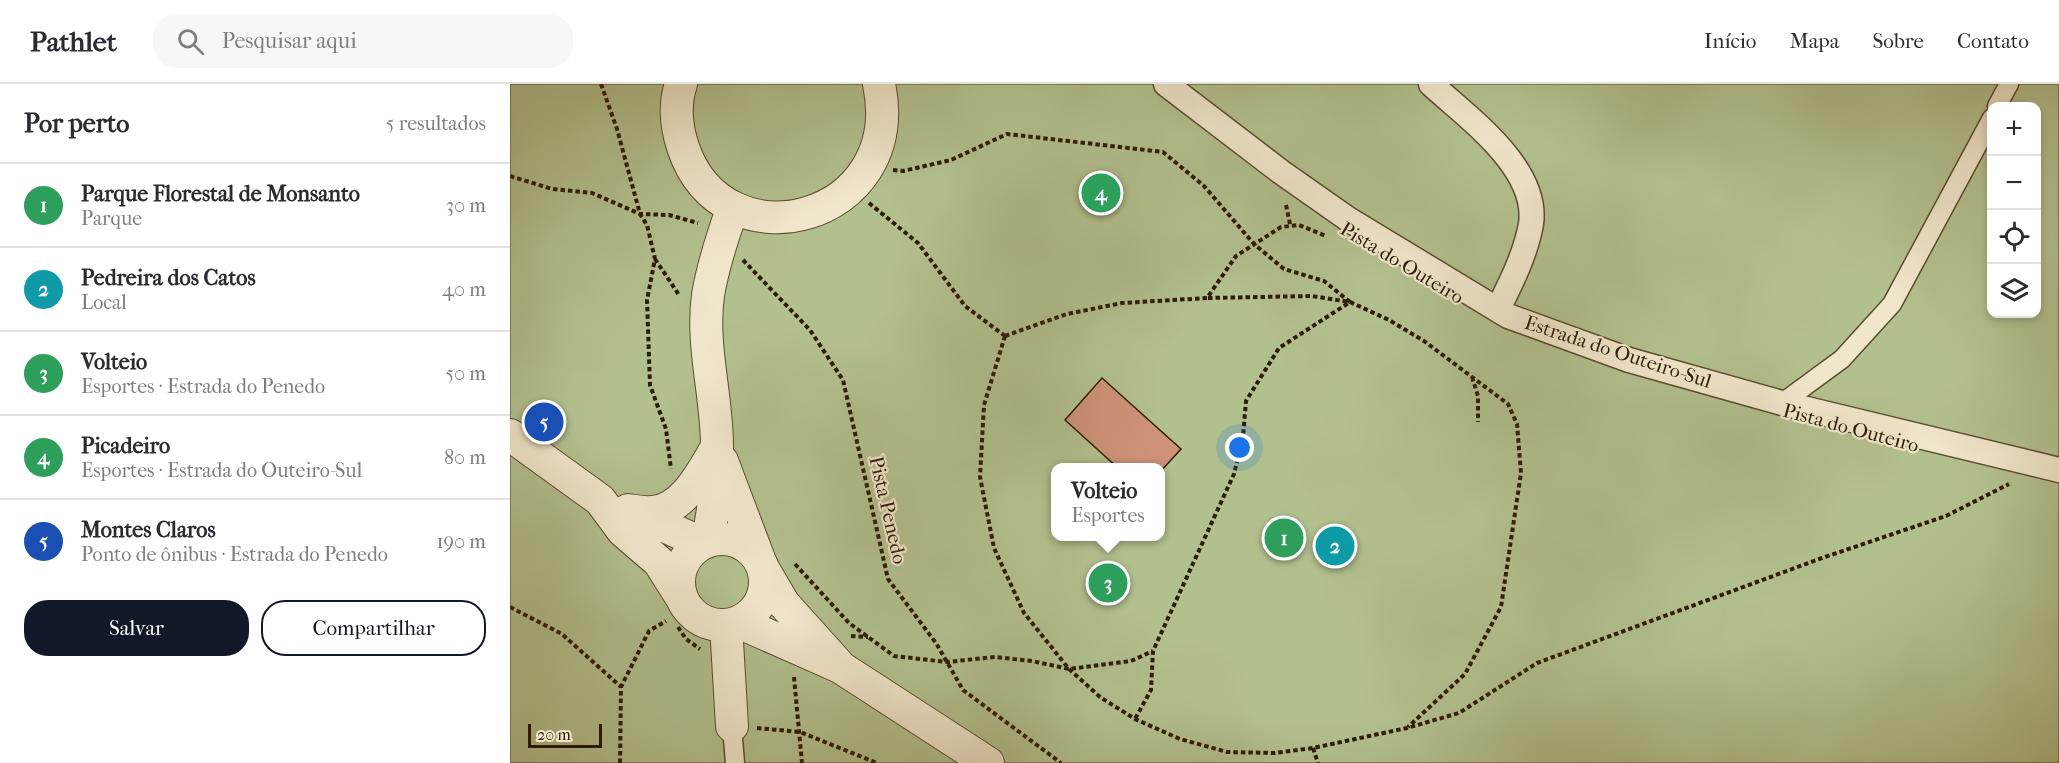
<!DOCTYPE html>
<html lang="pt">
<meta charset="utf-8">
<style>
body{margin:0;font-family:"IM FELL French Canon",serif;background:#f7f7f7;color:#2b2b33}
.controls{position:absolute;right:18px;top:18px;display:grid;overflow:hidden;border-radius:12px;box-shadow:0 3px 9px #0003}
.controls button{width:54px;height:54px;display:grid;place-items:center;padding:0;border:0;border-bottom:2px solid #e1e1e2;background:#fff;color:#2b2b33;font:30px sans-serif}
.scale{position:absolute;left:18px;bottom:15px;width:74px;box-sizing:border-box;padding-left:6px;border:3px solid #2e1c07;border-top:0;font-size:16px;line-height:21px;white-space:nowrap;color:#2e1c07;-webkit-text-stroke:4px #f0e6ca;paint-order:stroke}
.you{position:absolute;left:730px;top:364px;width:21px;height:21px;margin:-15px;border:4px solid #fff;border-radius:50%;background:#1a73e8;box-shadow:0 0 0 9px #1a73e833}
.badge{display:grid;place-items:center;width:39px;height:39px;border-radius:50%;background:#111827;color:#fff;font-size:20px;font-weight:700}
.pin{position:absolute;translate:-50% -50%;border:3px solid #fff;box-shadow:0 2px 6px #0006}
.popup{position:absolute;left:541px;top:379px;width:114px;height:78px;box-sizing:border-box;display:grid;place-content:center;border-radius:12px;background:#fff;filter:drop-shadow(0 2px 4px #0005);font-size:20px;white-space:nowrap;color:#7c7c81}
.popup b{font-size:22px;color:#2b2b33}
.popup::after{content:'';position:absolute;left:50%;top:100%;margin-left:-12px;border:12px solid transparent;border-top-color:#fff}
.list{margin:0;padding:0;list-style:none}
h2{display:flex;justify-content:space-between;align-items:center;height:78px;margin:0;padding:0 24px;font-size:26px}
h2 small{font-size:20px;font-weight:400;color:#7c7c81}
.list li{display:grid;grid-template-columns:39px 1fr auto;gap:18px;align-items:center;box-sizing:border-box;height:84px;padding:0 24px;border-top:2px solid #e1e1e2}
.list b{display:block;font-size:22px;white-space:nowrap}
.list p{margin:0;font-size:20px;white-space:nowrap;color:#7c7c81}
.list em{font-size:20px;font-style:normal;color:#7c7c81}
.actions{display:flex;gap:12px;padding:18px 24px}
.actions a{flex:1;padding:14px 0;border:2px solid #111827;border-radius:24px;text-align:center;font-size:21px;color:#111827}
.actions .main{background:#111827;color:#fff}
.icon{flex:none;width:33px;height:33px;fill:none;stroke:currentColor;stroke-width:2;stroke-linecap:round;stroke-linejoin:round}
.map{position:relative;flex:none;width:1549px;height:679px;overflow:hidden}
header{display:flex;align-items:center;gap:36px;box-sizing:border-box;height:84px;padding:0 30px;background:#fff;border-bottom:2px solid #e1e1e2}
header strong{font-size:28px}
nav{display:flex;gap:33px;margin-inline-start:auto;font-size:21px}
.search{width:420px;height:54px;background:#f7f7f7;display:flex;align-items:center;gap:15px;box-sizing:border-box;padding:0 21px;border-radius:24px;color:#7c7c81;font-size:22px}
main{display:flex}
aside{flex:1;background:#fff}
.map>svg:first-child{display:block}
</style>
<header>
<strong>Pathlet</strong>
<div class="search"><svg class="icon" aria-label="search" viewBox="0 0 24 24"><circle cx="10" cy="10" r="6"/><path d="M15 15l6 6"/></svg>Pesquisar aqui</div>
<nav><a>Início</a><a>Mapa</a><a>Sobre</a><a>Contato</a></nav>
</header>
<main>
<aside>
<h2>Por perto<small>5 resultados</small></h2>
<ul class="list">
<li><span class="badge" style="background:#2e9e5b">1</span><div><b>Parque Florestal de Monsanto</b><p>Parque</p></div><em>30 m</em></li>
<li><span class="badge" style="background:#0f9aa8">2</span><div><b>Pedreira dos Catos</b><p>Local</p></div><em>40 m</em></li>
<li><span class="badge" style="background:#2e9e5b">3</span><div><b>Volteio</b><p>Esportes · Estrada do Penedo</p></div><em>50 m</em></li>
<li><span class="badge" style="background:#2e9e5b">4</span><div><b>Picadeiro</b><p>Esportes · Estrada do Outeiro-Sul</p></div><em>80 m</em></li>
<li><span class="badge" style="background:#1a4fb4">5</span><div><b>Montes Claros</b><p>Ponto de ônibus · Estrada do Penedo</p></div><em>190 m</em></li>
</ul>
<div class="actions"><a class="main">Salvar</a><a>Compartilhar</a></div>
</aside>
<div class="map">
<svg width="1549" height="679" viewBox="0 0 1549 679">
<rect width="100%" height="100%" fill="#e8d8ae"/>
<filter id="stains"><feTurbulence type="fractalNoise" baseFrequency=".00333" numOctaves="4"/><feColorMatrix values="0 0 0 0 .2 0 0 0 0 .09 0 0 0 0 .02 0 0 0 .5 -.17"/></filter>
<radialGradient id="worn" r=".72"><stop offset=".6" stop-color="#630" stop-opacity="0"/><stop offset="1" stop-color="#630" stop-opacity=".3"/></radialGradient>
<path fill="#b2c08e" stroke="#706e4a" stroke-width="1.5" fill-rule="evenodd" d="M 0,0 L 1549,0 L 1549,679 L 0,679 ZM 1482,22 L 1526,22 L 1526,230 L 1482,230 ZM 546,384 L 650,384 L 650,452 L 546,452 Z"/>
<path fill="#ce9278" stroke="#2e1c07" stroke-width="1.5" d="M 592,294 L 671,365 L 650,388 L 650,384 L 608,384 L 555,336 Z"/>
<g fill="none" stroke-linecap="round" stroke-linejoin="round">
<defs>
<path id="pedestrian" d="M 1487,22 L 1499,0
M 1272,319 L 1332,275 L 1382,220 L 1482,34
M 222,642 L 225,679"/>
<path id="minor" d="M 656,0 L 771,88 L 838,135 L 998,232 L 1119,276 L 1272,319 L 1549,386
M 921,0 C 958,34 1029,84 1021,140 C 1016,169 1001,199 988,225"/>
<path id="tertiary" d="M 171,0 C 164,21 166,42 173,63 C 213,185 398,138 369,0
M 0,351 L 90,416 L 113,447 L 149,478 L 173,516
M 212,377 L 249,475
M 118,426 C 125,427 134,429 142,428 C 172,427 191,390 204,368
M 120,427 L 192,459
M169 498a43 43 0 1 1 86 0a43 43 0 1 1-86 0Z
M 197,458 C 204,428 207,393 207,362 C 207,312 191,261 198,211 C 203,181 213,151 223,123
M 254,486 L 274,520 L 328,580
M 228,538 L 330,583 L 478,679
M 216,541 L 222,642"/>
</defs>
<use href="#pedestrian" stroke="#5c4b31" stroke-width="21"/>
<use href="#minor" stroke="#5c4b31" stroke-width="27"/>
<use href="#tertiary" stroke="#5c4b31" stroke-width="34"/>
<path stroke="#2e1c07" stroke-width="4" stroke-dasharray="4.5 3" stroke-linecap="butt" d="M 91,0 L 107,45 L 130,130 L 137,141 L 145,175 L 137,216 L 140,301 L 156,345 L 161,385
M 383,86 L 393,87 L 441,76 L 497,50 L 653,68 L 694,102 L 744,160 L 774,185 L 814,197 L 840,218 L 769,264 L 736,317 L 733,353 L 724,390 L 643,567 L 641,606 L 625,635
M 0,92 L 42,105 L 82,109 L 130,130 L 159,131 L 188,139
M 359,119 L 408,159 L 455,222 L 495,252
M 776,121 L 780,140
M 145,175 L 169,211
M 233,176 L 300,246 L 333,296 L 378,495 L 426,559 L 453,606 L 551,679
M 698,214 L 802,212 L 840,218 L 879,236 L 914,257 L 998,320 L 1007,340 L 1011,389 L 991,523 L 955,590 L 898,643
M 495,252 L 474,321 L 470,393 L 484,464 L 514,529 L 559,585 L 590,613 L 625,635 L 670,655 L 717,668 L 765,669 L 803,664 L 897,644 L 949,629 L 1027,579 L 1312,474 L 1436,432 L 1499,400
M 495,252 L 557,230 L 612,219 L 697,214 L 726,172 L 771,143 L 789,141 L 816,152
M 962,293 L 968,312 L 968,338
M 285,480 L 339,539 L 384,572 L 437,578 L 485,573 L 522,577 L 559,585 L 621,577 L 643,567
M 0,523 L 52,550 L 111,603
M 168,543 L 176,555 L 190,565
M 341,552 L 358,553
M 284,593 L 292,679
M 247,644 L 290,648 L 367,679
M 803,664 L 808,679
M 110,679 L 111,603 L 139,547 L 156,537"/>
<use href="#pedestrian" stroke="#f0e6ca" stroke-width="18"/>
<use href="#minor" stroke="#f0e6ca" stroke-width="24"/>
<use href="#tertiary" stroke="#f0e6ca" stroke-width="32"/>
</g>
<g text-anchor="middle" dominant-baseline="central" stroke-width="4.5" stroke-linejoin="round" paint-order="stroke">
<g font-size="20" fill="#2e1c07" stroke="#f0e6ca">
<text transform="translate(892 179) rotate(31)">Pista do Outeiro</text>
<text transform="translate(1108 268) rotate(18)">Estrada do Outeiro-Sul</text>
<text transform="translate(1341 344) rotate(15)">Pista do Outeiro</text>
<text transform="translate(378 426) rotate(77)">Pista Penedo</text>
</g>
</g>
<rect width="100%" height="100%" filter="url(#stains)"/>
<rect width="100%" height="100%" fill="url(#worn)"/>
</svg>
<div class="controls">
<button>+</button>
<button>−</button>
<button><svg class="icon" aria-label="locate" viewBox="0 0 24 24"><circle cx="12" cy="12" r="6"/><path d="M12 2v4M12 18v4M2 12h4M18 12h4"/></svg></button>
<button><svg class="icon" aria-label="layers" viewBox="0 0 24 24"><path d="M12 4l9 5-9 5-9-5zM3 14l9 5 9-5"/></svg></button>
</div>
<div class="scale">20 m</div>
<div class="you"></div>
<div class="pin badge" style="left:774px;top:454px;background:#2e9e5b">1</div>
<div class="pin badge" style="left:825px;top:462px;background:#0f9aa8">2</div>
<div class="pin badge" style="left:598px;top:499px;background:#2e9e5b">3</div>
<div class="popup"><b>Volteio</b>Esportes</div>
<div class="pin badge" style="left:591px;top:109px;background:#2e9e5b">4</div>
<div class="pin badge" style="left:34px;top:338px;background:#1a4fb4">5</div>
</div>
</main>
